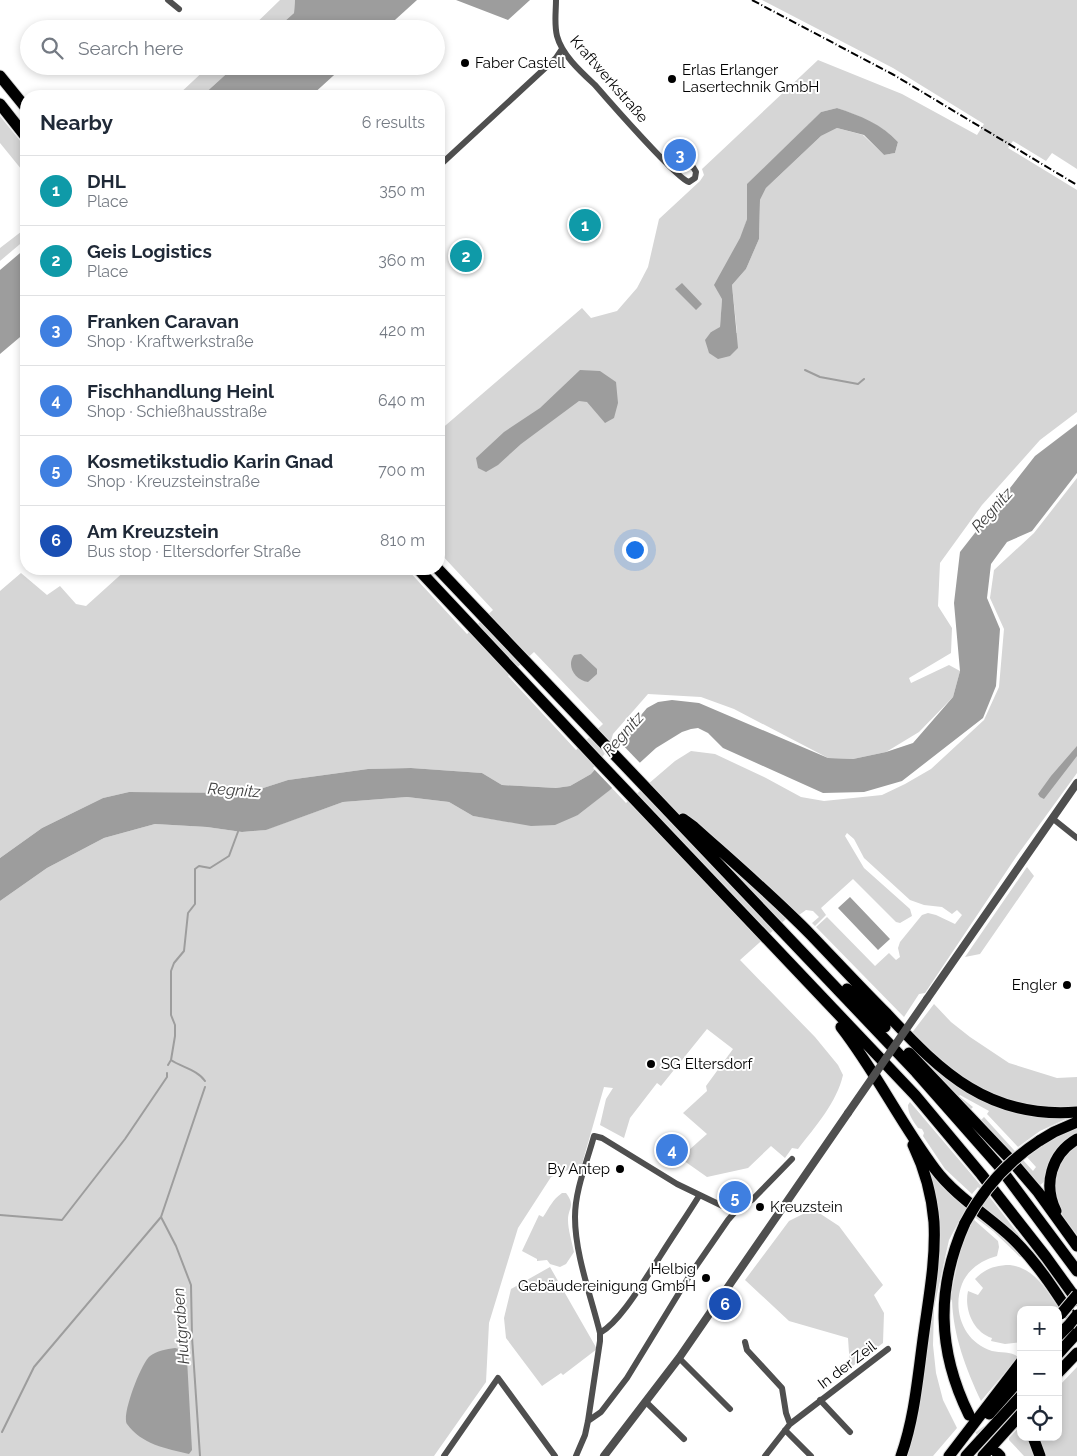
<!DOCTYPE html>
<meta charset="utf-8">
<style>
body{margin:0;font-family:Raleway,sans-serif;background:#f2f2f3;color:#1f2937}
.controls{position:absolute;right:15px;bottom:15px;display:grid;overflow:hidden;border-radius:10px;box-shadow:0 2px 8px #0003}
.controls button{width:45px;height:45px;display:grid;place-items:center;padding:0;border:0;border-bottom:1px solid #e0e1e3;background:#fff;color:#1f2937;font:25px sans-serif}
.you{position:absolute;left:634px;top:549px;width:18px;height:18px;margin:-12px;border:4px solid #fff;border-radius:50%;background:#1a73e8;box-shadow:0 0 0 8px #1a73e833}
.badge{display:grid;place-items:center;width:32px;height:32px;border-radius:50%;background:#0b8043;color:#fff;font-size:16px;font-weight:700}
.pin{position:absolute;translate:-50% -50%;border:2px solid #fff;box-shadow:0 1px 5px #0006}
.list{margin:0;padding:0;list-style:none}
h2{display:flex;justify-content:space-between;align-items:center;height:65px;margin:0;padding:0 20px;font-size:21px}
h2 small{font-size:16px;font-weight:400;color:#747a83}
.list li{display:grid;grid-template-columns:32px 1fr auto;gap:15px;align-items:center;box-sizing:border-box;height:70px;padding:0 20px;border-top:1px solid #e0e1e3}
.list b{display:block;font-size:19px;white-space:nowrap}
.list p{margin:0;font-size:16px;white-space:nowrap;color:#747a83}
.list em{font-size:16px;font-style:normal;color:#747a83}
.icon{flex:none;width:28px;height:28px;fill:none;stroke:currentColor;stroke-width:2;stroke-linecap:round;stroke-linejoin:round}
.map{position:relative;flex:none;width:1077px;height:1456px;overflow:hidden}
.search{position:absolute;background:#fff;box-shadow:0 2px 8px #0003;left:20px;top:20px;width:425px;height:55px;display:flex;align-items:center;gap:12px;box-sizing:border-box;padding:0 18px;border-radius:28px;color:#747a83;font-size:19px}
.panel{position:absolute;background:#fff;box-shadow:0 2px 8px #0003;left:20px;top:90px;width:425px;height:485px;border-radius:20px}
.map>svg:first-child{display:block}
</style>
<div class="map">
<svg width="1077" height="1456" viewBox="0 0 1077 1456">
<rect width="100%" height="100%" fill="#fff"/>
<path fill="#d6d6d6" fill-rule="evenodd" d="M 280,0 L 295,0 L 294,13 L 276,29 L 250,29 Z
M 762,0 L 1077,0 L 1077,169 L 1052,153 L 1046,161 L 1013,141 L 1008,148 L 1077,190 L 1077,412 L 1040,440 L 982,505 L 940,563 L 938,606 L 952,628 L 951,653 L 909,678 L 911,683 L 949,665 L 960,671 L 953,697 L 919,732 L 886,752 L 853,759 L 828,758 L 734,709 L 701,697 L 648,694 L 613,734 L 607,754 L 591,774 L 570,786 L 556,788 L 502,785 L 482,773 L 411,768 L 368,769 L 288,780 L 248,793 L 129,792 L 103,798 L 42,828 L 0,858 L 0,591 L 21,573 L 47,595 L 60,586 L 76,604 L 86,606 L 127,569 L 407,569 L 467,634 L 493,610 L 439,552 L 439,431 L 582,308 L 591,318 L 617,311 L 637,288 L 648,267 L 659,219 L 700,181 L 704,175 L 702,169 L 818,60 L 902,94 L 977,135 L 984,124 L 893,68 ZM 837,108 C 859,116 883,125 898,142 L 895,153 L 884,155 L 863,135 L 837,128 L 821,136 L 766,188 L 760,200 L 759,239 L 746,269 L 732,285 L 737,333 L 711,332 L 720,328 L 722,299 L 747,219 L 748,184 L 821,112 ZM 534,652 L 603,724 L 576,750 L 508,676 Z
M 209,66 L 235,66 L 202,96 L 177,96 Z
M 0,116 L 26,148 L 26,175 L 0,143 Z
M 26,228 L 26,239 L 0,261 L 0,248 Z
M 1077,478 L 1077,773 L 1016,857 L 925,993 L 919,994 L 904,1017 L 816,927 L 827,917 L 875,966 L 889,953 L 896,960 L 900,957 L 898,948 L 900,942 L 922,915 L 928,913 L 936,915 L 955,924 L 962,915 L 957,910 L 952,914 L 942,907 L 924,905 L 910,900 L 864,858 L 854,839 L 847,833 L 845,836 L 864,868 L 910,909 L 912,916 L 900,923 L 896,922 L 853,879 L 821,908 L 826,915 L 815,926 L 812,923 L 819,917 L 813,911 L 806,910 L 799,915 L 795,911 L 740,960 L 815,1037 L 838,1065 L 843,1075 C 837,1102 815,1127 798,1149 L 792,1148 L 785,1158 L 771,1146 L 748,1168 L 707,1177 L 680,1158 L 707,1134 L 683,1113 L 707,1091 L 706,1086 L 733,1049 L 707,1029 L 661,1086 L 657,1083 L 630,1118 L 624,1138 L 600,1125 L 606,1099 L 613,1088 L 604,1087 L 582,1164 L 551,1177 L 518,1228 L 489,1323 L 486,1382 L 434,1456 L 0,1456 L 0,901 L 47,868 L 104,838 L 155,824 L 207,827 L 242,832 L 265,830 L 343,802 L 407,797 L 449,802 L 473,816 L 516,823 L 578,815 L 612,788 L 626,803 L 675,761 L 691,751 L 715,754 L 766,778 L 801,797 L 824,801 L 882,795 L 905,784 L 931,769 L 984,720 L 999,687 L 1004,629 L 990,598 L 994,570 L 1034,533 Z
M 1027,867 L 1034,876 L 980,954 L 965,957 Z
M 934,1004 L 951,1022 L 970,1037 L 1009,1063 L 1057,1078 L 1077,1077 L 1077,1107 C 1036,1108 994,1102 960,1078 C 942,1065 927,1048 911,1034 Z
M 912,1049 L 946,1078 L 961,1088 L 1068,1118 L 1040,1131 L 1018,1147 L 987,1114 L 989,1111 L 960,1095 L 959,1096 L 973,1107 L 970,1110 Z
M 910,1102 L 978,1182 L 1027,1245 L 1024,1245 L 980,1206 L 986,1198 L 978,1187 L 972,1194 L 945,1169 L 923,1136 L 924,1133 L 922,1129 L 918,1128 C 913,1121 908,1114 908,1105 Z
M 984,1117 L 1033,1171 L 1036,1167 L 1026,1156 L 1042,1145 L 1077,1127 L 1077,1135 L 1045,1181 L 1039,1186 L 980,1121 Z
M 1077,1146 L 1077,1235 C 1071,1226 1063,1218 1059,1209 C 1049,1185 1057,1160 1077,1146 Z
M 927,1169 L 929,1169 L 999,1232 L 1022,1257 L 1020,1257 L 993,1231 L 965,1210 L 949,1240 L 934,1308 L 933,1345 L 936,1373 L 943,1400 L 957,1428 L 933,1456 L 906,1456 L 934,1291 Z
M 562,1193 L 566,1193 C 576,1206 568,1208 568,1220 C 568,1230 572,1242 574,1252 L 566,1264 L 560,1267 L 550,1264 L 547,1260 L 537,1261 L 537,1259 L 522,1251 L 539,1215 L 543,1217 C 550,1207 552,1200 562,1193 Z
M 813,1209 L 839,1226 L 883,1285 L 874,1295 L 884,1313 L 883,1343 L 850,1368 L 848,1338 L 789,1321 L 745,1280 L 789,1221 Z
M 973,1219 L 998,1241 L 999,1247 L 997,1256 C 982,1260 968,1269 962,1284 C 952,1310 963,1342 992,1351 C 1000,1353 1011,1351 1018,1357 L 981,1401 C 966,1369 953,1335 952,1300 L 950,1299 L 960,1251 Z
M 1010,1265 C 1034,1268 1045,1288 1058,1307 L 1055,1310 L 1021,1310 L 1021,1342 L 1005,1344 L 991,1341 L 992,1338 C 973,1332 964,1309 968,1291 L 978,1295 L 983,1288 L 975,1279 C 985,1269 995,1265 1010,1265 Z
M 550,1267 L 597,1349 L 563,1375 L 561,1373 L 542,1386 L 506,1338 L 504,1318 L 511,1289 Z
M 1077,1367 L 1077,1456 L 1046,1456 L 1038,1437 L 1058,1437 L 1058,1387 Z
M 1021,1425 L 1021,1437 L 1029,1437 L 1035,1456 L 1024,1456 L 1009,1440 L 1009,1438 Z"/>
<path fill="#9d9d9d" d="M 295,0 L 417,0 L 385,29 L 276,29 L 294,13 Z
M 456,0 L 530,0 L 508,20 Z
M 235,66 L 344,66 L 311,96 L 202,96 Z
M 837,108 C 859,115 883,125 898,142 L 895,153 L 884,155 L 864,135 L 837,128 L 821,136 L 766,188 L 760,200 L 759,239 L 746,269 L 732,285 L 738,348 L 730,356 L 718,359 L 709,353 L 705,340 L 711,332 L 720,327 L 722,299 L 714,285 L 740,238 L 747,219 L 747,184 L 821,112 Z
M 26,248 L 26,332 L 0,354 L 0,270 Z
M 682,283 L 702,304 L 696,310 L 675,289 Z
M 580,370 L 600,371 L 616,382 L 618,403 L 614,418 L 605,423 L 587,402 L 579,401 L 521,444 L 498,465 L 486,472 L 478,468 L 476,458 L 504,432 L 540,408 Z
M 1077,424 L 1077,473 L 1032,531 L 1007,542 L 991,564 L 987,598 L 1000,629 L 996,686 L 983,718 L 902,781 L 864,792 L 823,793 L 723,748 L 708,733 L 698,728 L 691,729 L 682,732 L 656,748 L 610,790 L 578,815 L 555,825 L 531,826 L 473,816 L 449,802 L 407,797 L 343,802 L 266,830 L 242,832 L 207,827 L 155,824 L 104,838 L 47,868 L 0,901 L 0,858 L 42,828 L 103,798 L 129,792 L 248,793 L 288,780 L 368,769 L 411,768 L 482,773 L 502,785 L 556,788 L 570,786 L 591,774 L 647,708 L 658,702 L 672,700 L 699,703 L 828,758 L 853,759 L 886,752 L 913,743 L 953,697 L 960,671 L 954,603 L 960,552 L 1035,456 Z
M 581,654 L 597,669 L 597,674 L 588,682 C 575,680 566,666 574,655 Z
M 1077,746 L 1077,756 L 1044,799 L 1040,797 L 1038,794 L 1051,776 Z
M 850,897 L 890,939 L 878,950 L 838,908 Z
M 175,1348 L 179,1349 L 187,1359 L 192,1450 L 189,1454 C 167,1449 141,1444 127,1424 C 121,1416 141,1363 150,1356 C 157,1351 166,1349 175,1348 Z"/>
<path fill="#fff" d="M 617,739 L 642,765 L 614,790 L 593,768 Z"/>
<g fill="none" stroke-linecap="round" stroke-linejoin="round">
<path stroke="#9d9d9d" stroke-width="2" d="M 805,370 L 820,377 L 858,384 L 864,379
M 168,1065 L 171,1060
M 205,1081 C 198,1070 181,1067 171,1060 L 175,1036 L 175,1025 L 171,1015 L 171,971 L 174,963 L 184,951 L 188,913 L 195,904 L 195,869 L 199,866 L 210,868 L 229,856 L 239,829
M 0,1215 L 62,1220 L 125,1139 L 167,1077 L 167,1073
M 2,1432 L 34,1367 L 161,1217
M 200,1456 L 192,1337 L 191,1285 L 176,1246 L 161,1217 L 205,1087"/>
<path stroke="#d9d9d9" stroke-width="11" stroke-dasharray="11 5.5" stroke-linecap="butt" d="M 970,1416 L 997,1453"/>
<defs>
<path id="motorway" d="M 0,76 L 26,108
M 0,104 L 26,137
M 418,569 L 597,760 L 915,1095 L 981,1174 L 1046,1257 L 1077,1300
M 438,569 L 916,1072 L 998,1165 L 1077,1271
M 683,819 L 694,827 C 733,862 774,897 811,935 C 836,961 861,988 887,1014 C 942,1073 989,1119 1077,1112
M 847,989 L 860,1000 L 885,1027
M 841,1027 C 876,1072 901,1124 935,1169 C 956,1197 989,1216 1014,1240 C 1039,1265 1058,1295 1077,1325
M 909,1053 L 1009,1158 L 1038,1192 L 1077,1246
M 1039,1141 L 1054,1132 L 1077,1122
M 1056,1211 C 1043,1185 1051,1154 1077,1139
M 965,1223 C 936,1288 937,1350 969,1415
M 1058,1336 L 1069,1325
M 1058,1354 L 1077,1333
M 1058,1373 L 1077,1353
M 989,1414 L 1021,1378
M 1033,1437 L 1040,1456
M 997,1453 L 1000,1456
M 901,1456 C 915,1417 918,1374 924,1332 C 929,1296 936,1259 934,1222 C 932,1197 924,1168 913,1145
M 949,1456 L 1021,1362
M 966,1456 L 1021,1396
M 983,1456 L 1021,1414"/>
</defs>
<use href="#motorway" stroke="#dbdbdb" stroke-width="13"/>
<path stroke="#4f4f4f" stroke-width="6" d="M 168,0 L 179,9
M 556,0 C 556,12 554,24 557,36 C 562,55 581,72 595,85 C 608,100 678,180 689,182 L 695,178 L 696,172 L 693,167 L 668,164
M 439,166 L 556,58 L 562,49
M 1052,818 L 1077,838
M 600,1333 C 621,1321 645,1279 659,1258 C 672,1237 686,1217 699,1196
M 745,1342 L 747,1350 L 782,1388 L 786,1413 L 790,1424
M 679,1358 L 730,1409
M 820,1400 L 850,1432
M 646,1402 L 684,1439
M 588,1421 L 601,1412 L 627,1378 L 690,1275 L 728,1220 L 735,1212 L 753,1199 L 792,1159
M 785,1430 L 811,1456
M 444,1456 L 498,1378 L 555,1456
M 576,1456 L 585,1435 L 588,1421 L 600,1341 L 600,1333 C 591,1296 575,1255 575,1217 C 575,1190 587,1162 594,1136 L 602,1138 L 677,1184 L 735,1212
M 765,1456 L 790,1424 L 888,1349"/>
<path stroke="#4f4f4f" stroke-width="8" d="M 927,999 L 1077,783
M 604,1456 L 679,1358 L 848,1113"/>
<use href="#motorway" stroke="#000" stroke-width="11"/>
<path stroke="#000" stroke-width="2" stroke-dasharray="8 2.5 1 2.5" stroke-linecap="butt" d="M 752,0 L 894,75 L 1077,185"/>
<defs>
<path id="motorway-bridge" d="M 965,1223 C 983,1189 1007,1162 1039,1141
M 1061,1314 L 1077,1295
M 1069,1325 L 1077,1315"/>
</defs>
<use href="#motorway-bridge" stroke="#dbdbdb" stroke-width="13" stroke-linecap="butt"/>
<path stroke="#4f4f4f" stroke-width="8" d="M 848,1113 L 927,999"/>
<use href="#motorway-bridge" stroke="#000" stroke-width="11"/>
</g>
<g fill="#000" stroke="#fff" stroke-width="2">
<circle cx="465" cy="63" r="5"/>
<circle cx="672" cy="79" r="5"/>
<circle cx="1067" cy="985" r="5"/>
<circle cx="651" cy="1064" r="5"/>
<circle cx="620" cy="1169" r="5"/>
<circle cx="760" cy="1207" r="5"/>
<circle cx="706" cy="1278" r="5"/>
</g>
<g text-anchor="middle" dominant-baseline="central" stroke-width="4" stroke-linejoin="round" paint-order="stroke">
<g font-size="15" fill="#000" stroke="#fff" text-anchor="start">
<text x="475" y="63">Faber Castell</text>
<text x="682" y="70">Erlas Erlanger<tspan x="682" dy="17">Lasertechnik GmbH</tspan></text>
<text x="1057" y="985" text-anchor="end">Engler</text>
<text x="661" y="1064">SG Eltersdorf</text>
<text x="610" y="1169" text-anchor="end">By Antep</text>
<text x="770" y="1207">Kreuzstein</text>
<text x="696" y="1269" text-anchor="end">Helbig<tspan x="696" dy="17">Gebäudereinigung GmbH</tspan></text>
</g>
<g font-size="15" fill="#000" stroke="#fff">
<text transform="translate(609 79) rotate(49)">Kraftwerkstraße</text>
<text transform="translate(847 1365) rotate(-37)">In der Zeil</text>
</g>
<g font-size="16" font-style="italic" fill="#3e3e3e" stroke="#fff">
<text transform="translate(992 510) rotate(-48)">Regnitz</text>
<text transform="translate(623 734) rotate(-48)">Regnitz</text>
<text transform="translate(234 790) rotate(4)">Regnitz</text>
<text transform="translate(181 1326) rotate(-94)">Hutgraben</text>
</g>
</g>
</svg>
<div class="controls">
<button>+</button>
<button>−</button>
<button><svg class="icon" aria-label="locate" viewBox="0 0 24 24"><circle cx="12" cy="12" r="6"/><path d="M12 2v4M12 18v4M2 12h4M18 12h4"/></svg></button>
</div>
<div class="you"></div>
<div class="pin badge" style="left:585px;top:225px;background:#0f9aa8">1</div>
<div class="pin badge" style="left:466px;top:256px;background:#0f9aa8">2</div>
<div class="pin badge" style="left:680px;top:155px;background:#3f7fe0">3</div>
<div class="pin badge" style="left:672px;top:1150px;background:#3f7fe0">4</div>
<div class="pin badge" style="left:735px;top:1197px;background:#3f7fe0">5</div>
<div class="pin badge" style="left:725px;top:1304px;background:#1a4fb4">6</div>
<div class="search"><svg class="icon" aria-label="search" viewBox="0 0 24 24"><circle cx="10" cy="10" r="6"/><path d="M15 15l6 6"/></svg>Search here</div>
<section class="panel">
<h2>Nearby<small>6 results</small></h2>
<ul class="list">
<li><span class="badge" style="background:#0f9aa8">1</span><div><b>DHL</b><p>Place</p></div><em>350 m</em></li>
<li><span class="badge" style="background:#0f9aa8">2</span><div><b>Geis Logistics</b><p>Place</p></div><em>360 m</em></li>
<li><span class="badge" style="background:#3f7fe0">3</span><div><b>Franken Caravan</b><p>Shop · Kraftwerkstraße</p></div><em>420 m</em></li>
<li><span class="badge" style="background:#3f7fe0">4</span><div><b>Fischhandlung Heinl</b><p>Shop · Schießhausstraße</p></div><em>640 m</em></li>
<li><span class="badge" style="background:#3f7fe0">5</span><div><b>Kosmetikstudio Karin Gnad</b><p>Shop · Kreuzsteinstraße</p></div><em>700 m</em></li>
<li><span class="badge" style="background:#1a4fb4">6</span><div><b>Am Kreuzstein</b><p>Bus stop · Eltersdorfer Straße</p></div><em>810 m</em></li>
</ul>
</section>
</div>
